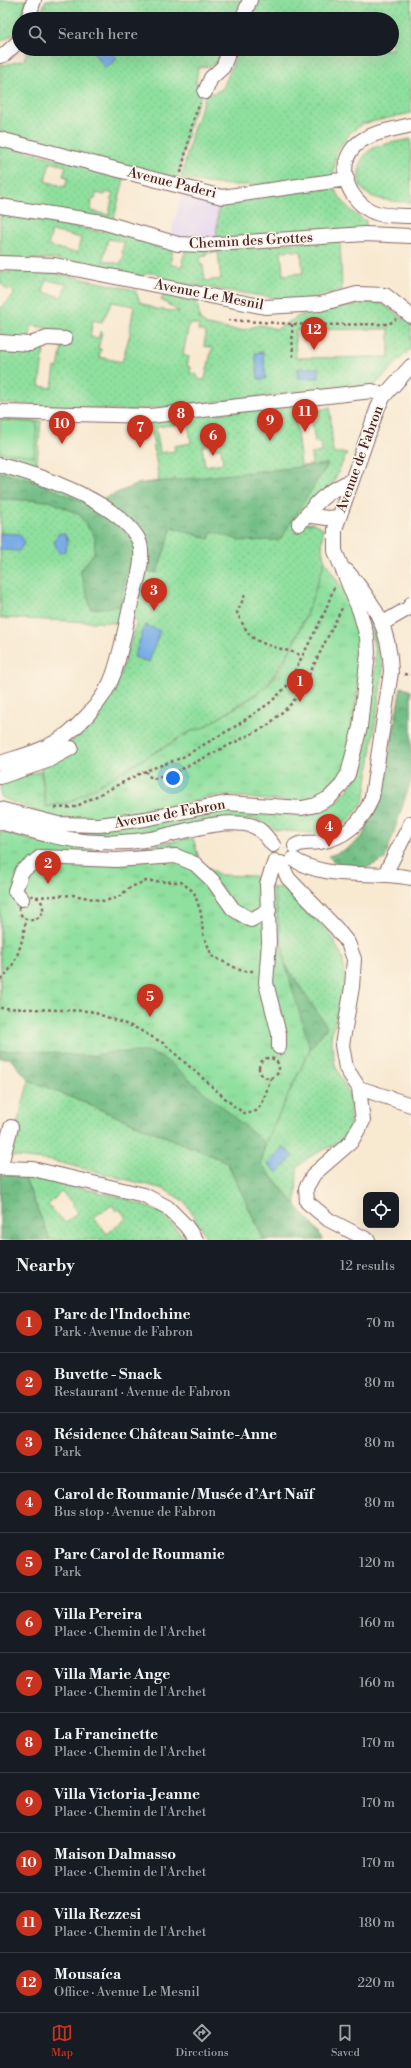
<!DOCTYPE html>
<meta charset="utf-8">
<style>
body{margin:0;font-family:"Libre Bodoni",serif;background:#20242c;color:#f1f3f6}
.controls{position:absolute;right:12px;bottom:12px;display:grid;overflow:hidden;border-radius:8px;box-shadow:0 4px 16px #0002}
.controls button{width:36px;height:36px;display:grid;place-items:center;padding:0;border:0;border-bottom:1px solid #363941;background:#171b24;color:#f1f3f6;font:20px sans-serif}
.you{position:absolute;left:173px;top:778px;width:14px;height:14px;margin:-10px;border:3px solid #fff;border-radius:50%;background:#1a73e8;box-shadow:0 0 0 6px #1a73e833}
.badge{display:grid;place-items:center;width:26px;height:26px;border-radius:50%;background:#c8321e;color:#fff;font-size:13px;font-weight:700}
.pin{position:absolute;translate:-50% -33px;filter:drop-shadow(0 1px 2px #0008)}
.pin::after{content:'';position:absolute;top:21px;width:14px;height:12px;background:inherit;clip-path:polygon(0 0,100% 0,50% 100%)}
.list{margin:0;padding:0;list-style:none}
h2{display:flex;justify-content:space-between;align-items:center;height:52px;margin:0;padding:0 16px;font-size:17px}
h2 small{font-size:13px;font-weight:400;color:#9ea1a6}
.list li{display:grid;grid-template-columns:26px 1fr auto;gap:12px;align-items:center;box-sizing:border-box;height:60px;padding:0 16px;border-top:1px solid #363941}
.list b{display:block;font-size:15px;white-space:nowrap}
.list p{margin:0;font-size:13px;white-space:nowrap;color:#9ea1a6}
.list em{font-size:13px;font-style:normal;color:#9ea1a6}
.icon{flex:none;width:22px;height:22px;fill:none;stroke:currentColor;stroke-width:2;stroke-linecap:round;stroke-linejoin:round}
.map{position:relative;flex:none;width:411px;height:1240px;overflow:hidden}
.search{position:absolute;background:#171b24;box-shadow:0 4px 16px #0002;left:12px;right:12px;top:12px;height:44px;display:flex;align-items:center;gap:10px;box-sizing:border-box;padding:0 14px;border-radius:22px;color:#9ea1a6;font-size:15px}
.sheet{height:772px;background:#171b24}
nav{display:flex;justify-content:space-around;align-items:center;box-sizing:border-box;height:56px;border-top:1px solid #363941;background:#171b24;font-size:11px;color:#9ea1a6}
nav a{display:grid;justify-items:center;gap:2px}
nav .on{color:#c8321e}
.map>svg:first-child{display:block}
</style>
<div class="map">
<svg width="411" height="1240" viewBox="0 0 411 1240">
<defs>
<pattern id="grass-dots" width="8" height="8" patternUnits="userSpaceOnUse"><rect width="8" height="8" fill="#8fe09f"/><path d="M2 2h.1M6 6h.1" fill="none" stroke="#7dc089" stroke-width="1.8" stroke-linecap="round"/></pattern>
<pattern id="forest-crowns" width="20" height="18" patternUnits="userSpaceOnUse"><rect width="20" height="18" fill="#73be86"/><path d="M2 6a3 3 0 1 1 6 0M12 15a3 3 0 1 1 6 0" fill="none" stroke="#609a6e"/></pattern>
<pattern id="park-tufts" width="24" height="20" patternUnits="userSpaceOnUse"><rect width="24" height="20" fill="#8fe09f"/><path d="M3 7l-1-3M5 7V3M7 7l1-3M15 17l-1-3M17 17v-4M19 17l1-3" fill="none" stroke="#7dc089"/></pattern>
</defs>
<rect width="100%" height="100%" fill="#fcf5e5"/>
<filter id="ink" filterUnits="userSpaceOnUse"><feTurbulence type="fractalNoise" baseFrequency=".025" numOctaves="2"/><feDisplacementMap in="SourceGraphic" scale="8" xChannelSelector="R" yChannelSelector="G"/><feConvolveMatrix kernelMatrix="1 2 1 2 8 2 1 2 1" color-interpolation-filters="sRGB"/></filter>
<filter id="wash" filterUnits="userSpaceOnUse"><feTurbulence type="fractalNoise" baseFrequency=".012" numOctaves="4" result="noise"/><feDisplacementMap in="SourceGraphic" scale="16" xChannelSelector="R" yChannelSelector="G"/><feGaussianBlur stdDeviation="0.9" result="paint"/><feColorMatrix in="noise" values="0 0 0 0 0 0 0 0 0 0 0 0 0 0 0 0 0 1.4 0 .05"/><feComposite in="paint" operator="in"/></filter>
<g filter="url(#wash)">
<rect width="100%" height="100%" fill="#f8e9d1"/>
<path fill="#e4d3f2" d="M 183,190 L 219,199 L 249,238 L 204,243 L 170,237 Z"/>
<path fill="url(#grass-dots)" stroke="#6c8065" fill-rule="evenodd" d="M 0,0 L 27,0 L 15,34 L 0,41 Z
M 46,0 L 244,0 L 236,19 L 39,19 Z
M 259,0 L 411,0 L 411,113 L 362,124 L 350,133 L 336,152 L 333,178 C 283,183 231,191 181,178 L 193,130 L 206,94 L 215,93 L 223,88 L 239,49 L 392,49 L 392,19 L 251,19 Z
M 28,49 L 223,49 L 217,64 L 198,68 L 196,83 L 202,93 L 191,120 L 177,179 L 0,136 L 0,63 L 4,65 L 24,60 Z
M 411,139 L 411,202 C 392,201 355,202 359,173 C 360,164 362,156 369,151 C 379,143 399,142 411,139 Z
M 0,145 L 125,175 L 113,222 L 0,203 ZM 50,162 L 66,166 L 63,176 L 68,177 L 65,187 L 45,181 ZM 106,192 L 113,194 L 109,215 L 91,211 L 92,199 L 95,199 L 96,193 L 105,195 Z
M 334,188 C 343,203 351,213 366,221 L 366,229 L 216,242 L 219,199 Z
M 0,212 L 102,232 L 104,227 L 173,248 L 170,264 L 182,267 L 183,262 L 182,261 L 186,250 L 340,240 L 342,290 L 302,301 L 295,301 L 165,281 C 158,273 152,270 142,276 L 55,259 L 0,259 ZM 52,231 L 81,238 L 77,253 L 48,246 ZM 108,239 L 124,242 L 122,253 L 124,255 L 120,264 L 103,260 ZM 293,250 L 293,251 L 301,251 L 303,273 L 283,275 L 281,251 ZM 218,252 L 221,279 L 205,281 L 203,265 L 201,266 L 200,257 L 206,256 L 205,253 Z
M 16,271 L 55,273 L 135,290 L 140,302 L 155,309 L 180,312 L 161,300 L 164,295 L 197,302 L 200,320 L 207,325 L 233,330 L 243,330 L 260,325 L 277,329 L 301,315 L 368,302 L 381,303 L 411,324 L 411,348 L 375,385 L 128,411 L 0,403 L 0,351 L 14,353 L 28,349 L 43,342 L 70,345 L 72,334 L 32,325 L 29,341 L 0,338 L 0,307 L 1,308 L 13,296 L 14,293 L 10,288 L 7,290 L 0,283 L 0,273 ZM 46,280 L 66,284 L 62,297 L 43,292 ZM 112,302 L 134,306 L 130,329 L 131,330 L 122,362 L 99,357 L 101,349 L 98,349 L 102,332 L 100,332 L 98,338 L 90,337 L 93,320 L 102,322 ZM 189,323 L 199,325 L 198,330 L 206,332 L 204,346 L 212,348 L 205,379 L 203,380 L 198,379 L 197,375 L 190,373 L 191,367 L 187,366 L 189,357 L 183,355 ZM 389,329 L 389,357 L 296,358 L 295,330 ZM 45,343 L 62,347 L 58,368 L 55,367 L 52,388 L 39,386 Z
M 294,406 L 301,466 L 312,465 L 311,454 L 322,452 L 321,442 L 315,442 L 312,421 L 318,421 L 317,411 L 330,407 L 333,453 L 347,453 L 330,490 L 306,524 L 313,523 L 323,528 L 322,550 L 325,561 L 310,605 L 290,650 L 265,688 L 203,728 L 191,731 L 70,802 L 46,807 L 40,759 L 75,739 L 114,694 L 137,621 L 119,616 L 117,623 L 0,618 L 0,419 L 41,421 L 36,471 L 103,499 L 138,484 L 159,481 L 150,420 ZM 188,423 L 191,443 L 174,446 L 175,451 L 160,453 L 156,427 ZM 211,445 L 211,449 L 221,448 L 223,463 L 205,466 L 202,446 Z
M 365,604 C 377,629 382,640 383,669 L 365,796 L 361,806 L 346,823 L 321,834 L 275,830 L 255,819 L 132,837 L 76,837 L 55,829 L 225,809 L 313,814 C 332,808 345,797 354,780 L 375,667 L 375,650 Z
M 282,887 L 330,933 L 343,959 L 345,981 L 331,1037 L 335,1065 L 350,1096 L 350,1128 L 342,1141 L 309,1157 L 297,1167 L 296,1205 L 261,1164 L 266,1141 L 310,1049 L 327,1027 L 285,964 L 273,888 Z
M 29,1080 L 227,1162 L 264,1240 L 208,1240 L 185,1202 L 164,1189 L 53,1161 L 9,1156 Z
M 23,1174 L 124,1198 L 162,1213 L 186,1240 L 50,1240 ZM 61,1192 L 74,1204 L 72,1206 L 78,1212 L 66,1223 L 48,1205 ZM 112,1205 L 116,1211 L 119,1209 L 127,1218 L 107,1234 L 94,1217 L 101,1211 L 102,1212 Z"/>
<path fill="url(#forest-crowns)" stroke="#5e6e58" d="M 328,464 L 280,540 L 241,541 L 212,531 L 209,539 L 172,527 L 157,573 L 127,567 L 120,606 L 91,609 L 80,571 L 94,553 L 95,538 L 79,514 L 49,501 L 0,499 L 0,472 L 33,481 L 97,508 L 103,499 L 138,484 Z
M 401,687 L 411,691 L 411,780 L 385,859 L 364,869 L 338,869 L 329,856 L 347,849 L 362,837 L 382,794 Z
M 0,831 L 42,843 L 111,852 L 193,838 L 200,863 L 220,875 L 285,964 L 327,1027 L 310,1049 L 265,1143 L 261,1164 L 318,1231 L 323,1240 L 264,1240 L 227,1162 L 29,1080 L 10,1058 L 0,1058 Z
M 23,1174 L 50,1240 L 0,1240 L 0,1175 Z"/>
<path fill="url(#park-tufts)" stroke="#6c8065" d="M 325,561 L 352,605 L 362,632 L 360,675 L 348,751 L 344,769 L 328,788 L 304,802 L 255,799 L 234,796 L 215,796 L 127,816 L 83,819 L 55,819 L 0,797 L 1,782 L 41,771 L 46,807 L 70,802 L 192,731 L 203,728 C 221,716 248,702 264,688 C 292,663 313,597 325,561 Z
M 0,831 L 42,843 L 111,852 L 193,838 L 200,863 L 220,875 L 254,876 L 273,888 L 285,964 L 310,1049 L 265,1143 L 166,1060 L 150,1052 L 115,1052 L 86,1056 L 23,1050 L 0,1051 Z"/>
<path fill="#8fe09f" stroke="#6c8065" d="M 0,420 L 37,423 L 34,456 L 0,452 Z"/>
<path fill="#79ade6" stroke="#626688" d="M 91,49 L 109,49 L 117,59 L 105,68 Z
M 263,352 L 266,379 L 258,379 L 255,353 Z
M 298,368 L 319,368 L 319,378 L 299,378 Z
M 0,533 L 19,534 L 25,542 L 19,551 L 0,550 Z
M 59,533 L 65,534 L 68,541 L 65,551 L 60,553 L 57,550 L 54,541 Z
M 145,625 L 160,631 L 149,662 L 134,657 Z
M 283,1147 L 293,1156 L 278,1173 L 268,1164 Z"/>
</g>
<g filter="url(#ink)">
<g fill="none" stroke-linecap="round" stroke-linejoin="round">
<defs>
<path id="minor" d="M 28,19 L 34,0
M 242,19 L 250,0
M 0,56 L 4,55 L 19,41
M 205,92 L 211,78 L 223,67 L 230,49
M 411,125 C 396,129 377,131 364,139 C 333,157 344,197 371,211 C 383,217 399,215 411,216
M 0,139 L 222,197 L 347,179
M 0,206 L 102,222 L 178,244 L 203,245 L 365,234 L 411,236
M 0,263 L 55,265 L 265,307 L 320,304 L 357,294 L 385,295 L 411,316
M 0,342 L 30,344 L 47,338 L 65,339
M 0,412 L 150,416 L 372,391 L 384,396
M 0,465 C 39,475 115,501 137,537 C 147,552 137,583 132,599 C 126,623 122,649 114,673 C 105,701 73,735 46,747 C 32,754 15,758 0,763
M 306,515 L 327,518 L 338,517
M 299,524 C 318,501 323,494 350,481
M 383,623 L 409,608 L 411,604
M 0,777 L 47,761 L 71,748
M 0,809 L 58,824 L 99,825 L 145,819 L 226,803 L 302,808 L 316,805 L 329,798 L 340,787 L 348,774 L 360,727 L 368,653 L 367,637 L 360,612 L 335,551 L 335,529 L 378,407 L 384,396 L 411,366
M 0,822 C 32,831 65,841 99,842 C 116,843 134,842 151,839 C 180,833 224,817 253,826 C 262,829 267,838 273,845
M 295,846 C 303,841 310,844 319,842 C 345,838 363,822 372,797 L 391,672 C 390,628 374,603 347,571
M 293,859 C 327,881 373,870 411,878
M 275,861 L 267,884 L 269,942 L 266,983 L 279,1034 L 279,1047
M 281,863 L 288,878 L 336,928 L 348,943 L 354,959 L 352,987 L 342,1045 L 346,1068 L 359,1088 L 363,1121 L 351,1142 L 314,1174 L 306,1188 L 307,1202 L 329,1220 L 368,1240
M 385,874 L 411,823
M 22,899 L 15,891 L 22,871 L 41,857 L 116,860 L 176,856 L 195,864 L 213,881 L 233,909 L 251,920 L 269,910
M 359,1088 L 411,1105
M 0,1168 L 33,1169 L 144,1195 L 167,1207 L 186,1226 L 196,1240
M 0,1168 L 11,1127"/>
</defs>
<use href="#minor" stroke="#876665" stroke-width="16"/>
<path stroke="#876665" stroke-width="2.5" stroke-dasharray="3 3" stroke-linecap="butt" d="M 181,173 L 193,121 L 200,103
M 228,320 L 309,325 L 389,324 L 396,319
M 292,324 L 293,359
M 245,595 L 237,613 C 241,620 246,632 252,637 C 266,648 286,648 302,656
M 404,674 L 411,675
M 145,771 L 152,779 L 170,775 L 267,726 L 292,703 L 305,683 L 343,606
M 55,808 L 75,807 L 145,771 L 181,758 L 236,726 L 271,702 L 287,686 L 324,614 L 335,585
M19 908a12 12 0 1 1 24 0a12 12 0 1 1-24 0Z
M 36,897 L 73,895 L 104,901 L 117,898 L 131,887 L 146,881 L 181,882 L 194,892 L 201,913 L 203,934 L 212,956 L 242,971 L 254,971
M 0,979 C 16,970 24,936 26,919
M 0,1008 L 90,1011 L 134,1027 L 163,1043 L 235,1107 L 246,1114 L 256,1111 L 262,1104 L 271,1078
M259 1068a10 10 0 1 1 20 0a10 10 0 1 1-20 0Z"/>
<use href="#minor" stroke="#fff" stroke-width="14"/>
</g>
</g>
<g text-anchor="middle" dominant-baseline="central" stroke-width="3" stroke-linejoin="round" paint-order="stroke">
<g font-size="14" fill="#4a1f2b" stroke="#fcf5e5">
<text transform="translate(172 183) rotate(14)">Avenue Paderi</text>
<text transform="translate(251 241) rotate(-3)">Chemin des Grottes</text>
<text transform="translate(209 295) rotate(11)">Avenue Le Mesnil</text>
<text transform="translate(360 459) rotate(-70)">Avenue de Fabron</text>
<text transform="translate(170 814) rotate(-10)">Avenue de Fabron</text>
</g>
</g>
</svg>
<div class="controls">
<button><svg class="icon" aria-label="locate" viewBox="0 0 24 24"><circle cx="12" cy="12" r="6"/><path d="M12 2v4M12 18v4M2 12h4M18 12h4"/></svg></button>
</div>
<div class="you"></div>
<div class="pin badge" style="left:300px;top:702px">1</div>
<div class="pin badge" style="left:48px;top:884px">2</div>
<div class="pin badge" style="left:154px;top:611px">3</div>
<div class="pin badge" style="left:329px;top:847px">4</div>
<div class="pin badge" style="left:150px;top:1017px">5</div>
<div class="pin badge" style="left:213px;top:456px">6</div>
<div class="pin badge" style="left:140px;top:448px">7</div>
<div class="pin badge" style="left:181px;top:434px">8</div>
<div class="pin badge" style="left:270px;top:441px">9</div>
<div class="pin badge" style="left:62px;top:444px">10</div>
<div class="pin badge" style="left:305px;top:432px">11</div>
<div class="pin badge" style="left:314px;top:350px">12</div>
<div class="search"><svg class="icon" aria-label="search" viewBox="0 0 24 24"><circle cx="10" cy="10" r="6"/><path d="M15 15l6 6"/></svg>Search here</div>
</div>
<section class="sheet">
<h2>Nearby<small>12 results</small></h2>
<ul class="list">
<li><span class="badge">1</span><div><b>Parc de l'Indochine</b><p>Park · Avenue de Fabron</p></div><em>70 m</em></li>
<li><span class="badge">2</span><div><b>Buvette - Snack</b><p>Restaurant · Avenue de Fabron</p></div><em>80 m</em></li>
<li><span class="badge">3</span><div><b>Résidence Château Sainte-Anne</b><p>Park</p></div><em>80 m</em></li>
<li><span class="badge">4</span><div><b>Carol de Roumanie / Musée d’Art Naïf</b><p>Bus stop · Avenue de Fabron</p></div><em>80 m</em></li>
<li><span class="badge">5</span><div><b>Parc Carol de Roumanie</b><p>Park</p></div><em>120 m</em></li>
<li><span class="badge">6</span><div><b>Villa Pereira</b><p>Place · Chemin de l'Archet</p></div><em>160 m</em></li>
<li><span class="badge">7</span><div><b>Villa Marie Ange</b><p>Place · Chemin de l'Archet</p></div><em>160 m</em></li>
<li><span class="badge">8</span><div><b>La Francinette</b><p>Place · Chemin de l'Archet</p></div><em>170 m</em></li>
<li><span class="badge">9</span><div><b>Villa Victoria-Jeanne</b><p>Place · Chemin de l'Archet</p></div><em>170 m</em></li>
<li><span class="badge">10</span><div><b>Maison Dalmasso</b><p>Place · Chemin de l'Archet</p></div><em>170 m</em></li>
<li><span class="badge">11</span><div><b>Villa Rezzesi</b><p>Place · Chemin de l'Archet</p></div><em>180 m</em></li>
<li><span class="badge">12</span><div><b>Mousaíca</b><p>Office · Avenue Le Mesnil</p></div><em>220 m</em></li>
</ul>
</section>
<nav>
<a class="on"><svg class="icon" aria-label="map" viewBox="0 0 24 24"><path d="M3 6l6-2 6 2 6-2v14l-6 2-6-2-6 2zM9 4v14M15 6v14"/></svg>Map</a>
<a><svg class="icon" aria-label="directions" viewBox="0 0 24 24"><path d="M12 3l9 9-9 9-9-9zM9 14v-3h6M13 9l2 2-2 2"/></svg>Directions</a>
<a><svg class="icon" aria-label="saved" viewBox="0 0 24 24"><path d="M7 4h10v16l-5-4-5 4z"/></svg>Saved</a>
</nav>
